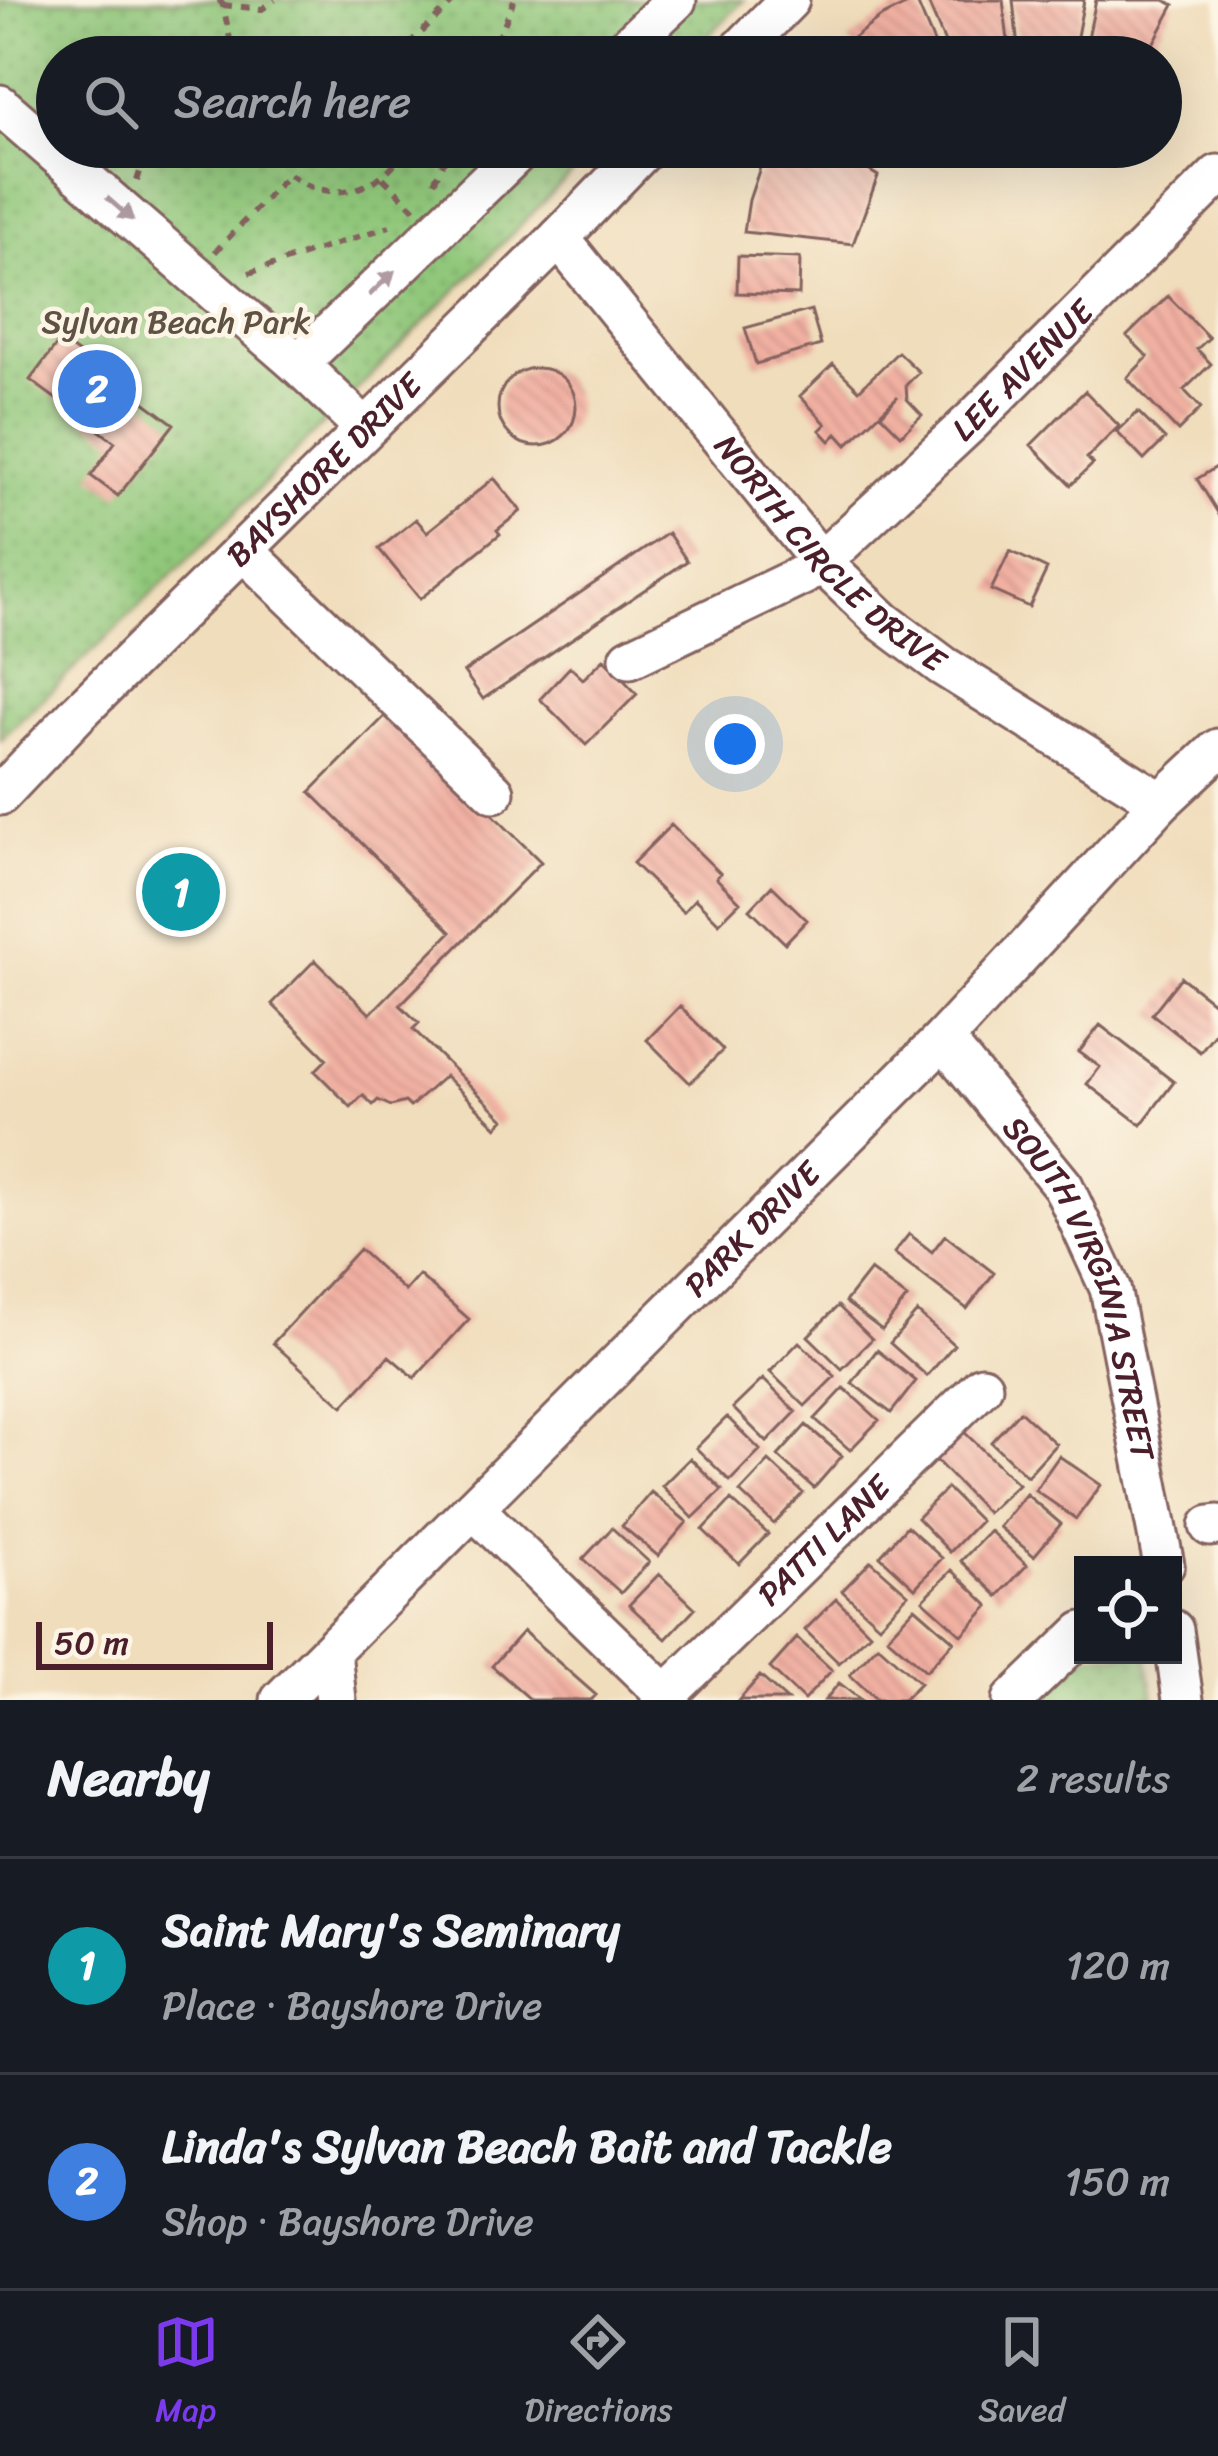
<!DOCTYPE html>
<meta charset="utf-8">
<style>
body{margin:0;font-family:Sriracha,sans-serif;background:#20242c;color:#f1f3f6}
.controls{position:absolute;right:36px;bottom:36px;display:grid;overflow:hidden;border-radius:0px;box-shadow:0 12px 48px #0002}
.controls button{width:108px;height:108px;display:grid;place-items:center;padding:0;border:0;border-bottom:3px solid #363941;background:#171b24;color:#f1f3f6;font:60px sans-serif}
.scale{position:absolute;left:36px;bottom:30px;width:237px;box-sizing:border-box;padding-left:12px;border:6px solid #4a1f2b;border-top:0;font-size:33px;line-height:42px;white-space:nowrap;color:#4a1f2b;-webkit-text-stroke:9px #fcf5e5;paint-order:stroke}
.you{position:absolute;left:735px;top:744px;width:42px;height:42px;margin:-30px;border:9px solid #fff;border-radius:50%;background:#1a73e8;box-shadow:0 0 0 18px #1a73e833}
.badge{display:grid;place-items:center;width:78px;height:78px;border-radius:50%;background:#7c3aed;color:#fff;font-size:39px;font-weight:700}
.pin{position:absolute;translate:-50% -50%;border:6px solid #fff;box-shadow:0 3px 12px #0006}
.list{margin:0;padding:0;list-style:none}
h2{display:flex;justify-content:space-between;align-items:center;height:156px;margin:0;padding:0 48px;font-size:51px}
h2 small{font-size:39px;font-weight:400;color:#9ea1a6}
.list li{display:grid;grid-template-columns:78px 1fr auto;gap:36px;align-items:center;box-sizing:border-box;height:216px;padding:0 48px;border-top:3px solid #363941}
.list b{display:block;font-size:45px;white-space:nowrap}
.list p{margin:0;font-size:39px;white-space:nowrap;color:#9ea1a6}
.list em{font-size:39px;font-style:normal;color:#9ea1a6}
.icon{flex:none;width:66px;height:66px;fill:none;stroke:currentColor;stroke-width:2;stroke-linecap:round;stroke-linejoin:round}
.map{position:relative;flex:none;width:1218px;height:1700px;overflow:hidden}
.search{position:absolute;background:#171b24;box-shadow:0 12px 48px #0002;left:36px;right:36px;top:36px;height:132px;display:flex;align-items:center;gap:30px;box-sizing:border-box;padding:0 42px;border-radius:66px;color:#9ea1a6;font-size:45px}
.sheet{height:588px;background:#171b24}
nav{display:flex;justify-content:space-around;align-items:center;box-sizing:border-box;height:168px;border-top:3px solid #363941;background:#171b24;font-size:33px;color:#9ea1a6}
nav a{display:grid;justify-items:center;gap:6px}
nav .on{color:#7c3aed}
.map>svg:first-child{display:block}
</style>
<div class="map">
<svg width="1218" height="1700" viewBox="0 0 1218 1700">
<defs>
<pattern id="grass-dots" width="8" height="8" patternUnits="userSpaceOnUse" patternTransform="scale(3)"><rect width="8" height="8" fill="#90c77a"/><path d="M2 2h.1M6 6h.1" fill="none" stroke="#7eaa6a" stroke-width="1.8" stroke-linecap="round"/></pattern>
<pattern id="building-back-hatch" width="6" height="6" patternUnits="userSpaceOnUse" patternTransform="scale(3)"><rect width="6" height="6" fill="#f1b0a2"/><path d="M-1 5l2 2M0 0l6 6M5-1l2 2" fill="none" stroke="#d0978c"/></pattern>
</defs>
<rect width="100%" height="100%" fill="#fcf5e5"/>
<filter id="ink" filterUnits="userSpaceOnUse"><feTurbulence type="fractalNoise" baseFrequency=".00833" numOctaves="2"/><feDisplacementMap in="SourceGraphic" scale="24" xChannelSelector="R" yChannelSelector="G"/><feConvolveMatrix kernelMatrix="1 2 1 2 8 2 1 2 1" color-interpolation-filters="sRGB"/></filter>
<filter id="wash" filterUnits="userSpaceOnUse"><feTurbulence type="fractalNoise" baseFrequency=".004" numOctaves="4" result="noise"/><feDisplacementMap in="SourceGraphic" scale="48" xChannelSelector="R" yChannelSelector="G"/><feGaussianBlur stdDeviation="2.7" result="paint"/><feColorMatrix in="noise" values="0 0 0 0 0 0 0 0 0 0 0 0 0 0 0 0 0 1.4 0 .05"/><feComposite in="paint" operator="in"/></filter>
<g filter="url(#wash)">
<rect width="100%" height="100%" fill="#f0ddbc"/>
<path fill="url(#grass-dots)" stroke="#6d7352" stroke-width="3" d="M 0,0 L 744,0 L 687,57 L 57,57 L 57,147 L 598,147 L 203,545 L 0,740 Z
M 1085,1655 L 1147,1655 L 1154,1700 L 1041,1700 Z"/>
<g id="blocks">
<path fill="url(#building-back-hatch)" d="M 916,0 L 940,57 L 863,57 L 849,41 L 881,17 Z
M 927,0 L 1003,0 L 1010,57 L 951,57 Z
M 1013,0 L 1084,0 L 1073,57 L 1019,57 Z
M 1096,0 L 1164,0 L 1174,5 L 1146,57 L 1084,57 Z
M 767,147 L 831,147 L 878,176 L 853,244 L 744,232 L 749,200 Z
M 850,147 L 897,147 L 883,168 Z
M 738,256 L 800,258 L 799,295 L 737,293 Z
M 1168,296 L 1209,338 L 1197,349 L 1211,364 L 1184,390 L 1201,408 L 1178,431 L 1127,378 L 1148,357 L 1127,336 Z
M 811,310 L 821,345 L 756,364 L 745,328 Z
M 60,340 L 174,424 L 118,496 L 91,476 L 115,442 L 30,380 Z
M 898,352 L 919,372 L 906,385 L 907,399 L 922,415 L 901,435 L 881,415 L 898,396 L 847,445 L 837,434 L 830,441 L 820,430 L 826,424 L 800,396 L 833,364 L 859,390 Z
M498 407a39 39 0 1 1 78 0a39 39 0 1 1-78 0Z
M 1085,391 L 1119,426 L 1087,458 L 1093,464 L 1071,485 L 1031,445 Z
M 1138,412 L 1165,439 L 1144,460 L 1117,432 Z
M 1218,466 L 1218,513 L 1197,479 Z
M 494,478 L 521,511 L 497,530 L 500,534 L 420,599 L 379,549 L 416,519 L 427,532 Z
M 668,533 L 687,561 L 483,699 L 464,672 Z
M 1010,551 L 1047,569 L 1029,607 L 991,590 Z
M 604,659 L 637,694 L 586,745 L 540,699 L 570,667 L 583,679 Z
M 389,712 L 541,862 L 400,1005 L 419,1023 L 413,1029 L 504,1119 L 497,1127 L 445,1076 L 410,1107 L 405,1102 L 391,1106 L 378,1100 L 373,1105 L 363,1095 L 351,1107 L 315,1071 L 327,1059 L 272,1004 L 315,960 L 370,1014 L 451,932 L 310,792 Z
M 671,825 L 720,873 L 716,878 L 740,902 L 719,923 L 695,899 L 683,912 L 633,863 Z
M 772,886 L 807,920 L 785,943 L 750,909 Z
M 1181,977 L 1218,1006 L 1218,1029 L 1200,1052 L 1152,1014 Z
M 680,1006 L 723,1050 L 690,1083 L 647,1040 Z
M 1100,1025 L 1174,1082 L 1141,1125 L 1087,1084 L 1100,1067 L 1079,1052 Z
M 909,1234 L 932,1252 L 945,1235 L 994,1273 L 967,1309 L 894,1253 Z
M 359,1249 L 405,1291 L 419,1275 L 469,1319 L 415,1378 L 389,1356 L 343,1406 L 273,1343 Z
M 870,1270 L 907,1298 L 882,1330 L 845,1302 Z
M 838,1306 L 872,1339 L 842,1369 L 808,1336 Z
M 917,1312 L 954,1345 L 927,1376 L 890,1343 Z
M 799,1342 L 835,1376 L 805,1406 L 770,1372 Z
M 877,1350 L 916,1381 L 891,1413 L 852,1383 Z
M 763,1379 L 796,1412 L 767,1442 L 733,1408 Z
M 844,1388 L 879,1420 L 850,1450 L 815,1419 Z
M 1020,1411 L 1056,1444 L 1027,1476 L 991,1442 Z
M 727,1417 L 760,1450 L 730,1481 L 696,1448 Z
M 806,1425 L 842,1456 L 814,1488 L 778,1456 Z
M 963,1431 L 1018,1484 L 987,1513 L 934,1458 Z
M 1059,1456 L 1101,1485 L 1076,1519 L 1035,1490 Z
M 690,1458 L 722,1490 L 693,1518 L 662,1486 Z
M 769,1461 L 803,1493 L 774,1524 L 740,1492 Z
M 947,1488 L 980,1521 L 950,1552 L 917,1518 Z
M 651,1492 L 687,1522 L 658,1556 L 622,1526 Z
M 1026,1494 L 1061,1524 L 1034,1556 L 999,1527 Z
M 731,1500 L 768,1534 L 739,1564 L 703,1530 Z
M 907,1526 L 942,1558 L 915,1588 L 880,1556 Z
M 612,1528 L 649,1562 L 621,1593 L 583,1559 Z
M 990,1531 L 1027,1565 L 998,1596 L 961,1561 Z
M 871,1561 L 908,1594 L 879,1625 L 842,1591 Z
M 952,1570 L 989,1606 L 962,1635 L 923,1600 Z
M 659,1574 L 695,1608 L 666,1639 L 629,1605 Z
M 836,1599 L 870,1633 L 839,1663 L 805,1630 Z
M 915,1607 L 954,1641 L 926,1671 L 887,1637 Z
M 523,1631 L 596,1695 L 591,1700 L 531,1700 L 492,1666 Z
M 797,1638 L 832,1670 L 804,1700 L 770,1668 Z
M 878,1645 L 920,1683 L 903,1700 L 877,1700 L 850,1675 Z
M 760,1676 L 787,1700 L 739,1700 Z
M 839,1683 L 861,1700 L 825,1700 Z"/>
</g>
</g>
<g filter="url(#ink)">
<use href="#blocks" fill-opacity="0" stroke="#84625e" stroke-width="3"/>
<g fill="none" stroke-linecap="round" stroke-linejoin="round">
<defs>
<g id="minor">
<path d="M 616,57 L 676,0"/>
<path d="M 733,57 L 789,0"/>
<path d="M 0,105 L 298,364 L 365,428"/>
<path id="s1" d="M 559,238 L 821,562 L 884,622 L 943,666 L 1161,802"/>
<path d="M 298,364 L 523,147"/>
<path d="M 243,550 L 494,792"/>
<path id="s2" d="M 630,658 L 803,575 L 821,562 L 972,421 L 1218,175"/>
<path id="s3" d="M 0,795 L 77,714 L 559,238 L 647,147"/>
<path id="s4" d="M 943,1039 L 1063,1186 L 1110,1288 L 1164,1565"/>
<path d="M 474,1509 L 671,1700"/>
<path d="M 1210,1526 L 1218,1525"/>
<path d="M 1173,1630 L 1183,1700"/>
<path d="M 331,1651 L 336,1700"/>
<path id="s5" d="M 281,1700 L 943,1039 L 1161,802 L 1218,749"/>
<path id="s6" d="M 661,1700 L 982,1386"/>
<path d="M 1013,1700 L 1083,1632"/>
</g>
</defs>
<use href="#minor" stroke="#84625e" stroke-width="45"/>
<path stroke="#84625e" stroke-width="6" stroke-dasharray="9 9" stroke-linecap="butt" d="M 219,0 L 223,5 L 230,39 L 220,57
M 223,5 L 262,9 L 275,0
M 396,57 L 455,0
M 491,57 L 514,0
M 383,178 L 415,209
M 137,181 L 148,147
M 434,182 L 451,147
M 215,252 L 289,174 C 330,206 381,192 406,147
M 249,273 L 390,226"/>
<use href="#minor" stroke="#fff" stroke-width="39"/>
</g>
<defs><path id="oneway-solid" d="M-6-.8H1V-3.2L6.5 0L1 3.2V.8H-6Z" transform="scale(3)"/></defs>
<g fill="#ae9aa0">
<use href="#oneway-solid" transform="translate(120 209) rotate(41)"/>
<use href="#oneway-solid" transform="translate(382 283) rotate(-44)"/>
</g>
</g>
<g text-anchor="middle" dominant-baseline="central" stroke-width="9" stroke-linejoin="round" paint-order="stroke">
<g font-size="33" fill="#5f5143" stroke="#fcf5e5">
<text x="176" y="322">Sylvan Beach Park</text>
</g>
<g font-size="33" fill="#4a1f2b" stroke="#fcf5e5">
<text stroke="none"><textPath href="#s2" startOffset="492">LEE AVENUE</textPath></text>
<text stroke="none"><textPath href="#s3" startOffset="459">BAYSHORE DRIVE</textPath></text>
<text stroke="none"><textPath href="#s1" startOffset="417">NORTH CIRCLE DRIVE</textPath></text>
<text stroke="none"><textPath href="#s5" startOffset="666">PARK DRIVE</textPath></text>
<text stroke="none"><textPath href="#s4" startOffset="291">SOUTH VIRGINIA STREET</textPath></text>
<text stroke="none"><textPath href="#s6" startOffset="228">PATTI LANE</textPath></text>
</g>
</g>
</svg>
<div class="controls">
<button><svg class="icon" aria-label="locate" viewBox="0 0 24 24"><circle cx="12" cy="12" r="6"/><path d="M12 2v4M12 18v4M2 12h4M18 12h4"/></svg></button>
</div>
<div class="scale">50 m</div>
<div class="you"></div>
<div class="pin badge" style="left:181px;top:892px;background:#0f9aa8">1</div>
<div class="pin badge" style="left:97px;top:389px;background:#3f7fe0">2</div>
<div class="search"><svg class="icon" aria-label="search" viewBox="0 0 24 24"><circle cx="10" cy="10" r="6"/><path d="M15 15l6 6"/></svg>Search here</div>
</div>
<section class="sheet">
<h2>Nearby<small>2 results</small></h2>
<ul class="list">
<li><span class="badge" style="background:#0f9aa8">1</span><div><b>Saint Mary's Seminary</b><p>Place · Bayshore Drive</p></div><em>120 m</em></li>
<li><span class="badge" style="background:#3f7fe0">2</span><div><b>Linda's Sylvan Beach Bait and Tackle</b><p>Shop · Bayshore Drive</p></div><em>150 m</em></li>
</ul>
</section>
<nav>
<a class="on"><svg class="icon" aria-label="map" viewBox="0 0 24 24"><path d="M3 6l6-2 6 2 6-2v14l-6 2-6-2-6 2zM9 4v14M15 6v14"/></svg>Map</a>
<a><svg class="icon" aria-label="directions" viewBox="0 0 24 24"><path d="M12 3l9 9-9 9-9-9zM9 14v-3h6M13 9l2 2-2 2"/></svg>Directions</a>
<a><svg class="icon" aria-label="saved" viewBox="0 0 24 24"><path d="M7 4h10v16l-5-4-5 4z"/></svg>Saved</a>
</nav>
